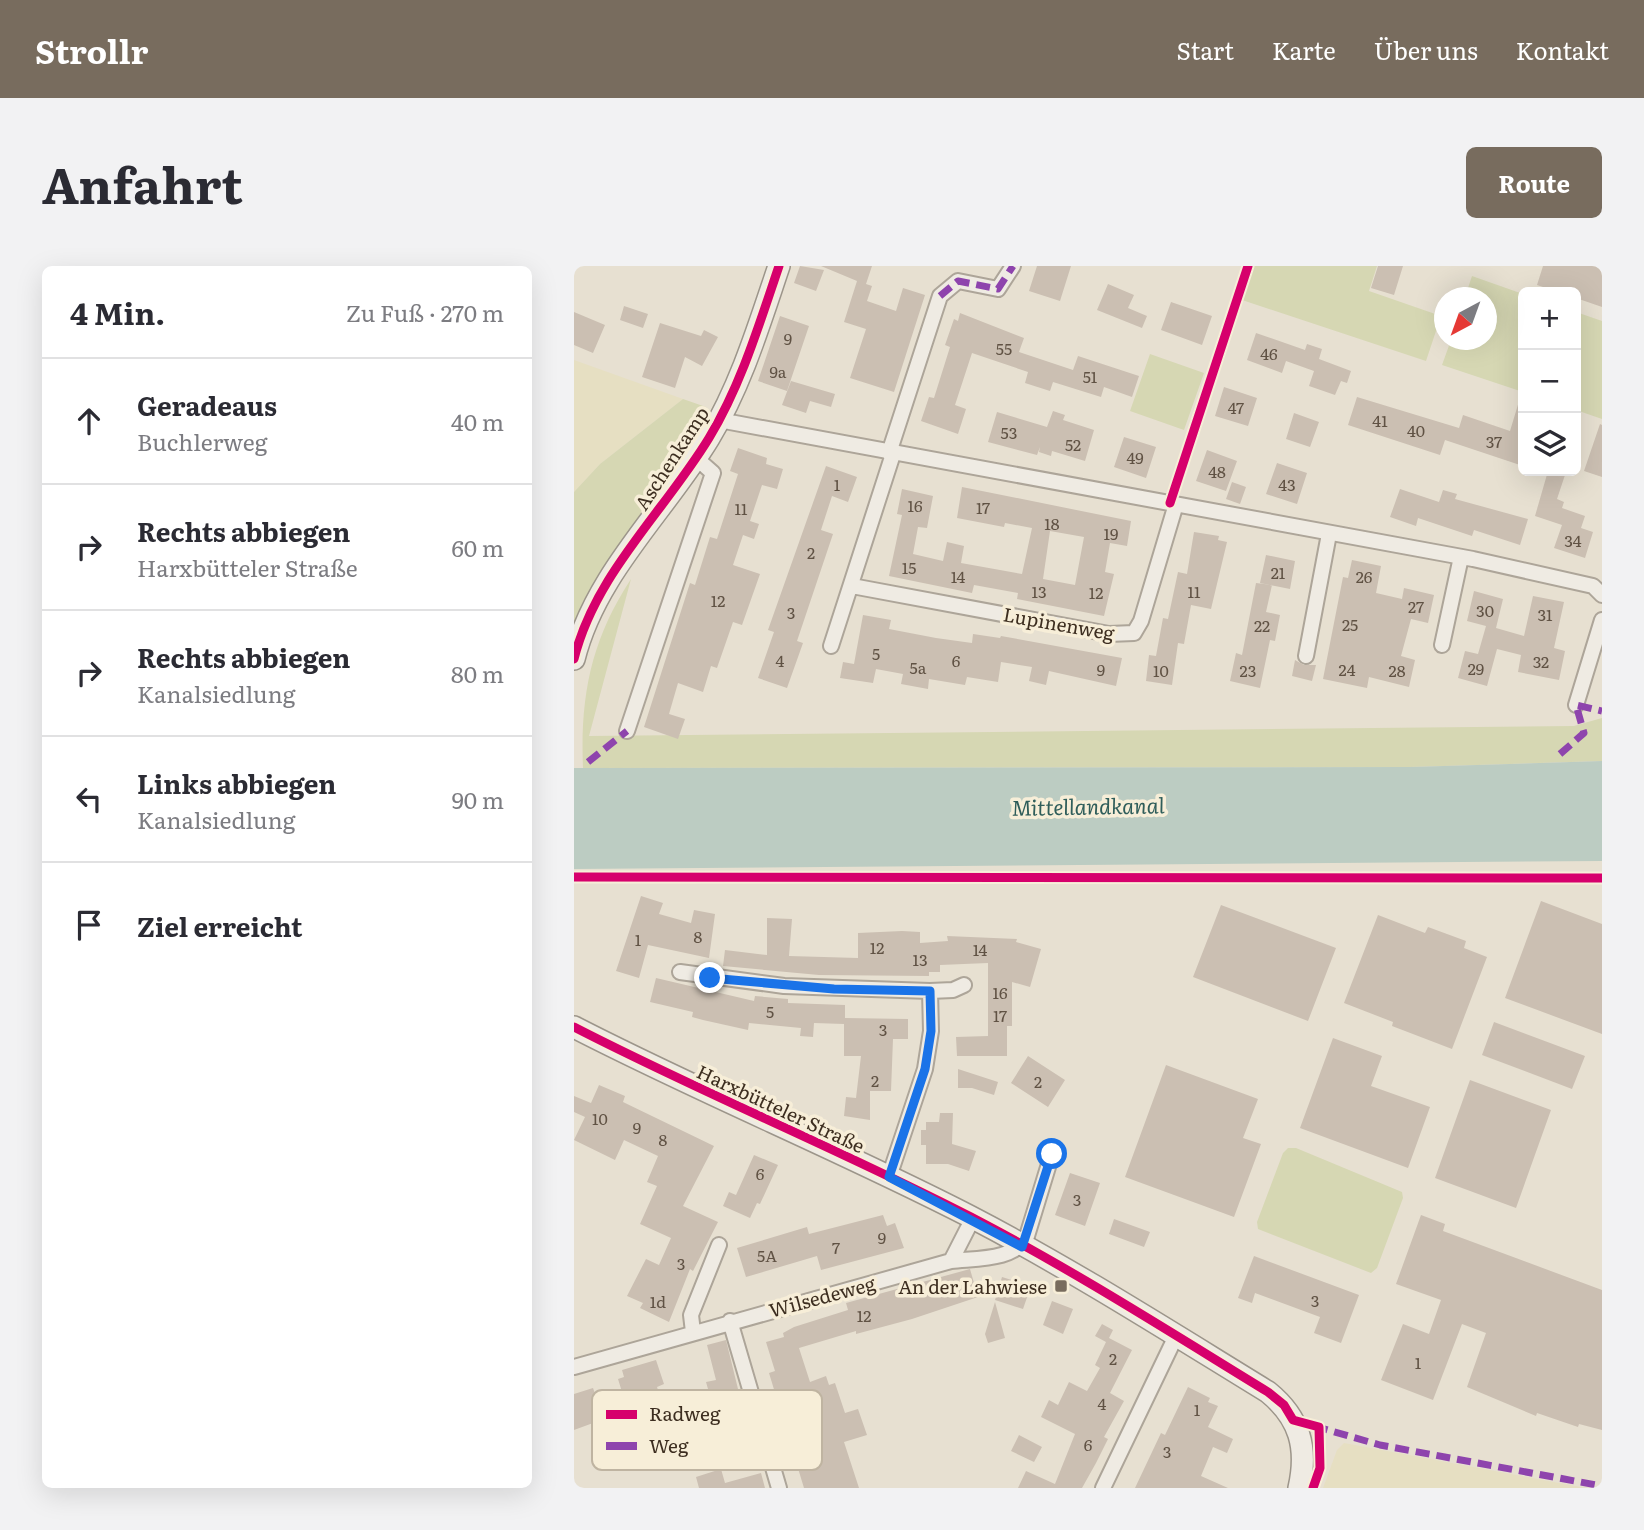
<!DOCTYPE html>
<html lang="de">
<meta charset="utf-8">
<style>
body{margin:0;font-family:Literata,serif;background:#f2f2f3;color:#2b2b33}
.controls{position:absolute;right:21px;top:21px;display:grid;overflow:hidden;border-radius:10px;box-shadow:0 7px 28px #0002}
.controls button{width:63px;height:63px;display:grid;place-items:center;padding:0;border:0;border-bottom:2px solid #e1e1e2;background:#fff;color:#2b2b33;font:35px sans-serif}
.compass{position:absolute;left:860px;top:21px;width:63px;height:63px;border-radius:50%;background:#fff;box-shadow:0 7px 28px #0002;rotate:221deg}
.stop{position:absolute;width:21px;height:21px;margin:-16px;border:5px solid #1a73e8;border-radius:50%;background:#fff}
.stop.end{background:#1a73e8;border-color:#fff;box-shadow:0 2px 7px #0008}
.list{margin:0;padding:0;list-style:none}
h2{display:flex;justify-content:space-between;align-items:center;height:91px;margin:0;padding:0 28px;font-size:30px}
h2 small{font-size:23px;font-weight:400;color:#7c7c81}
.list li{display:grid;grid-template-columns:46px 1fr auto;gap:21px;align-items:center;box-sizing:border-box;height:126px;padding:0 28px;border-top:2px solid #e1e1e2}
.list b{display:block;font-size:26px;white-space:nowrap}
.list p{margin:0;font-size:23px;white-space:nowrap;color:#7c7c81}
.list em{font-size:23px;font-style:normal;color:#7c7c81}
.icon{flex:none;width:38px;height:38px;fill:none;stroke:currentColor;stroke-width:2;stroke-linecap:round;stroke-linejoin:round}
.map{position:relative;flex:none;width:1028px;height:1222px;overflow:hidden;border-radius:10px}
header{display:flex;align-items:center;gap:42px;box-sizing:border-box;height:98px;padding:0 35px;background:#786c5e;color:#fff}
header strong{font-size:33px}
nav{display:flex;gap:38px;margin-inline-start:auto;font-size:24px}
.intro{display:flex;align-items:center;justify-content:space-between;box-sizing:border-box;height:168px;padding:0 42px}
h1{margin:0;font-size:49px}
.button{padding:18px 32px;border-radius:10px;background:#786c5e;color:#fff;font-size:24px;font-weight:700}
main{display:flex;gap:42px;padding:0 42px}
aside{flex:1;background:#fff;border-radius:10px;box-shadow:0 7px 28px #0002}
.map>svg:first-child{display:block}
</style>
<header>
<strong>Strollr</strong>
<nav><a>Start</a><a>Karte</a><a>Über uns</a><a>Kontakt</a></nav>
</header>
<div class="intro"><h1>Anfahrt</h1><a class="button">Route</a></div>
<main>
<aside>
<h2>4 Min.<small>Zu Fuß · 270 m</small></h2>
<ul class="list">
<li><svg class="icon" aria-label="ahead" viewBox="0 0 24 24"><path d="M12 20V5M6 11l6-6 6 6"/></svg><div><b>Geradeaus</b><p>Buchlerweg</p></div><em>40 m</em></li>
<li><svg class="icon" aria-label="right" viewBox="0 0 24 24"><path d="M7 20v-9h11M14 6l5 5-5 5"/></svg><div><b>Rechts abbiegen</b><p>Harxbütteler Straße</p></div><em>60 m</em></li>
<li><svg class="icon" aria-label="right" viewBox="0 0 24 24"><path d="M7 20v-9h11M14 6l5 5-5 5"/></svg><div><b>Rechts abbiegen</b><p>Kanalsiedlung</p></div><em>80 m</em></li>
<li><svg class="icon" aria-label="left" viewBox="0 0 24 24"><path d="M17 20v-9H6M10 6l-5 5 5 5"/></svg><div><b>Links abbiegen</b><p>Kanalsiedlung</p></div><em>90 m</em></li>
<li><svg class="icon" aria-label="arrive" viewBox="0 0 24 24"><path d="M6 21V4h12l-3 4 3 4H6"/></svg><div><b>Ziel erreicht</b></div></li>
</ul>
</aside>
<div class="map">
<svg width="1028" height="1222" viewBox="0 0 1028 1222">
<rect width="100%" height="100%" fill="#e7e0d1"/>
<path fill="#e6dfc2" d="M 0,94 L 109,133 L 26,198 L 0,226 Z
M 770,1177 L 1012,1222 L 749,1222 L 763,1184 Z"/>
<path fill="#d6d7b3" d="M 679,0 L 803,0 L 795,25 L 867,50 L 852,95 L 668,34 Z
M 898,10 L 949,28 L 949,126 L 868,99 L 877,74 L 912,74 L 912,32 L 891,31 Z
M 1002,46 L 1028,55 L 1028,153 L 1002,144 Z
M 576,88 L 630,107 L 610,164 L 556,145 Z
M 109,133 L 132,141 L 140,148 L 0,374 L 0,226 L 26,198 Z
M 57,313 L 15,470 L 1000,460 L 1028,452 L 1028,495 L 836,501 L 9,502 C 6,430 17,374 57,313 Z
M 714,882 L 722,882 L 828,926 L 829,932 L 803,1002 L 797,1007 L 684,963 L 683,956 L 709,887 Z"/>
<path fill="#bcccc2" d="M 1028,495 L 1028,595 L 0,603 L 0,502 L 836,501 Z"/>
<path fill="#cbbfb2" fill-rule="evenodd" d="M 226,0 L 250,4 L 242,25 L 220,17 Z
M 247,0 L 298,0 L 292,18 L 298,20 L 293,35 L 322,45 L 329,22 L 351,29 L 320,126 L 276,112 L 292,63 L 270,56 L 283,15 Z
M 463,0 L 497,0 L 486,35 L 455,25 Z
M 804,0 L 829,0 L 820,29 L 797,22 Z
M 969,0 L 1028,0 L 1028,41 L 1002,32 L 1002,26 L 984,26 L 963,19 Z
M 534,18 L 560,29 L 554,42 L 573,50 L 568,62 L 523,44 Z
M 597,36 L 638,50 L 628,79 L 587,64 Z
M 50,40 L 74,48 L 69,62 L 46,54 Z
M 0,46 L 31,59 L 19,87 L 0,79 Z
M 386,47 L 450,72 L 445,86 L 499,104 L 504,90 L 565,110 L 558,131 L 530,121 L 527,131 L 479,116 L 476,125 L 451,117 L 454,106 L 398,87 L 381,139 L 392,143 L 384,168 L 347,155 L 355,131 L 360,132 L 376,81 L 371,79 L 380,53 L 384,55 Z
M 206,50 L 235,60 L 213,125 L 184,115 Z
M 86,57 L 127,70 L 130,64 L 144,71 L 128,100 L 111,91 L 101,122 L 68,111 Z
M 682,67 L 731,84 L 733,78 L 748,83 L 745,93 L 777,105 L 773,117 L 767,115 L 761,129 L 735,120 L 740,105 L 712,95 L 708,107 L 673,94 Z
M 217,115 L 261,128 L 257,141 L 236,135 L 232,147 L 208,139 Z
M 650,121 L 683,132 L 674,160 L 641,150 Z
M 783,131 L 885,162 L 889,149 L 936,165 L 946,132 L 949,133 L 949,200 L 871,174 L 866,189 L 774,159 Z
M 479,145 L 491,149 L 489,154 L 520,164 L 511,195 L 478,185 L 477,190 L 465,186 L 466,181 L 463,189 L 414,176 L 423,146 L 473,161 Z
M 720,147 L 745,156 L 736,181 L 712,173 Z
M 1026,158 L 1028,159 L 1028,211 L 1010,205 Z
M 550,171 L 582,181 L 572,212 L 540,201 Z
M 164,182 L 193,192 L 192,198 L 209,203 L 203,223 L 188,219 L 176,255 L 185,258 L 180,273 L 169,269 L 159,299 L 186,308 L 168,359 L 159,356 L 143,402 L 137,400 L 129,426 L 104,417 L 95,448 L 111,453 L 104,473 L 70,461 L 116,317 L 121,319 L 136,271 L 143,273 L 164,208 L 156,205 Z
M 633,184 L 663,195 L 652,225 L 622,215 Z
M 703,197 L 733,207 L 723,238 L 692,228 Z
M 252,200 L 283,211 L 274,236 L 258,230 L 247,264 L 259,268 L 223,375 L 229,377 L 213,422 L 184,412 L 200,366 L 194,364 Z
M 974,205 L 991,209 L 983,233 L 990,236 L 988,242 L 1011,250 L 1007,262 L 1019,266 L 1011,292 L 980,282 L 988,259 L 961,250 Z
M 658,216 L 672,221 L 666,238 L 652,233 Z
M 388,221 L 557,255 L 553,280 L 536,277 L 531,306 L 540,308 L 530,350 L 443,333 L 444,327 L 400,319 L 398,327 L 315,310 L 328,249 L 323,248 L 328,223 L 359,230 L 353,262 L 344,261 L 339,288 L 369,295 L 373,276 L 390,280 L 387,297 L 448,308 L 458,262 L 431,257 L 430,261 L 383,252 ZM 476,265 L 510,271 L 501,319 L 469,313 Z
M 826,223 L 865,236 L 869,224 L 883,228 L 881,233 L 954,253 L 946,279 L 900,264 L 898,270 L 844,252 L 842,260 L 816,251 Z
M 620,266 L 645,270 L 644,274 L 653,276 L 637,343 L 617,339 L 610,378 L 604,377 L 598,419 L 572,415 L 575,389 L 582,390 L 589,352 L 594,353 L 604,306 L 613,308 Z
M 692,289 L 721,295 L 716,323 L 686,317 Z
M 778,294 L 807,300 L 802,327 L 828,333 L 830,322 L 860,329 L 854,357 L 837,353 L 827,390 L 841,394 L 835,421 L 795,411 L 793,422 L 749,413 L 769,311 L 774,312 Z
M 682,317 L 698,319 L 692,346 L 706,349 L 701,375 L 696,374 L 686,422 L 656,415 L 662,387 L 668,389 Z
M 900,325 L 929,333 L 922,362 L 950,370 L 959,330 L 990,336 L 980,382 L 991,385 L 985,414 L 944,406 L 947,389 L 923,383 L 913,420 L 884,412 L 891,385 L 904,388 L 912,360 L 893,355 Z
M 289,349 L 317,354 L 315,363 L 362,372 L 398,377 L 399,368 L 426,372 L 427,370 L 548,392 L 542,420 L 475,405 L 472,419 L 455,415 L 458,401 L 427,396 L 424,416 L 393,411 L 391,419 L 355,413 L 354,423 L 327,418 L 329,408 L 302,403 L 299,417 L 266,412 L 269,396 L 280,398 Z
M 721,394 L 730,399 L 742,399 L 738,415 L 718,410 Z
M 67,630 L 89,637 L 85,648 L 117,657 L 120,644 L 141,648 L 135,692 L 74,679 L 65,712 L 42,705 Z
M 967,635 L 1028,658 L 1028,768 L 931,732 Z
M 647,639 L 762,682 L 734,755 L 619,711 Z
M 804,649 L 851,667 L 854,661 L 892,675 L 890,682 L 913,691 L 878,783 L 818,760 L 819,756 L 770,737 Z
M 193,652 L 218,653 L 215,690 L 284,692 L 284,667 L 328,665 L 346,666 L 346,677 L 374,675 L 373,670 L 443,673 L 442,676 L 467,683 L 456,721 L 438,716 L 438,760 L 433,760 L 433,790 L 383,790 L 382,771 L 414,770 L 414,697 L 366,699 L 366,706 L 355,706 L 355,710 L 245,709 L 149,700 L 151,684 L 193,689 Z
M 82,712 L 180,735 L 181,730 L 214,733 L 214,737 L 271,739 L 271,752 L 334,753 L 334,773 L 319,773 L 317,825 L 296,825 L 296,854 L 270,850 L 272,831 L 282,832 L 287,790 L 270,790 L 270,758 L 240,757 L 239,771 L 226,770 L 227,762 L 175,757 L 174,764 L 129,754 L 118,751 L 119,746 L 76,736 Z
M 920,756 L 1011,790 L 998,823 L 908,789 Z
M 759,772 L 808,790 L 797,820 L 856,841 L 834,902 L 726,862 Z
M 454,790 L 491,814 L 474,841 L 437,817 Z
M 592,799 L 684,833 L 669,872 L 687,878 L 660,951 L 551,911 Z
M 384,803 L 424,816 L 420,829 L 398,822 L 384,822 Z
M 896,814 L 977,844 L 942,942 L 861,912 Z
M 25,819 L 51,830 L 49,836 L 140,880 L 109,940 L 144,956 L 119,1005 L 116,1003 L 95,1056 L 66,1042 L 69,1037 L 53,1030 L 72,993 L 85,999 L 97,972 L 66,958 L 83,920 L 73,916 L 84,890 L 50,874 L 41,894 L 0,874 L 11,851 L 0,846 L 0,830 L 17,837 Z
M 366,847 L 379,847 L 378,878 L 402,885 L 395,905 L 374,898 L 352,898 L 352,879 L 347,879 L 347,864 L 352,864 L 352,856 L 365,856 Z
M 180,889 L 204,899 L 186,938 L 183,937 L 176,952 L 149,940 L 155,926 L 162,929 Z
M 496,907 L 526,917 L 511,960 L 481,949 Z
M 309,949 L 313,960 L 321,957 L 330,982 L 247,1004 L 243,990 L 172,1011 L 163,982 L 233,961 L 235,968 Z
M 847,949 L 871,958 L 869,965 L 1028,1024 L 1028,1164 L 1005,1158 L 1004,1161 L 963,1147 L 962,1150 L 893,1121 L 912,1067 L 888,1058 L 859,1134 L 807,1114 L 829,1058 L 855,1068 L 867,1034 L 822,1018 Z
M 540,953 L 576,966 L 570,981 L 535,968 Z
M 680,990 L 785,1029 L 767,1077 L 740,1067 L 746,1051 L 681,1027 L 678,1037 L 664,1032 Z
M 396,1003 L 404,1031 L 338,1053 L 282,1068 L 282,1065 L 225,1082 L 236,1116 L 252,1110 L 255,1119 L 261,1117 L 271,1147 L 284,1143 L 293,1169 L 270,1176 L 285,1222 L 230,1222 L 195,1107 L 201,1105 L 192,1076 L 210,1071 L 209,1067 L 220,1061 L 274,1044 L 272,1037 Z
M 428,1011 L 457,1020 L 449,1043 L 421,1034 Z
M 478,1035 L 499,1043 L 489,1068 L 469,1059 Z
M 421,1036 L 431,1072 L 414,1077 L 411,1068 Z
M 528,1058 L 539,1064 L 535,1072 L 558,1084 L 536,1127 L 550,1135 L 530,1171 L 534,1173 L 522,1197 L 508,1222 L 444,1222 L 452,1205 L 481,1218 L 501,1168 L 467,1151 L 475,1134 L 484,1139 L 495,1116 L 513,1125 L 526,1102 L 521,1099 L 532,1076 L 521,1070 Z
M 152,1074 L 164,1123 L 136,1130 L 132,1116 L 142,1114 L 133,1079 Z
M 82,1094 L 90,1118 L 83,1121 L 88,1137 L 83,1139 L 88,1154 L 77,1158 L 82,1174 L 64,1180 L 55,1150 L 62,1148 L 54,1124 L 48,1126 L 44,1113 L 50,1111 L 48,1104 Z
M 614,1121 L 636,1132 L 634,1136 L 644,1140 L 634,1161 L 659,1173 L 653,1187 L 639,1181 L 627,1210 L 654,1222 L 561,1222 L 587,1167 L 591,1169 Z
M 19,1122 L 30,1153 L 0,1164 L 0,1128 Z
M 445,1169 L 468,1181 L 460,1196 L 437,1185 Z
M 147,1203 L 151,1217 L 187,1207 L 191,1222 L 125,1222 L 122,1211 Z"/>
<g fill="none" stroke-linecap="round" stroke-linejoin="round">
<defs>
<path id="street" d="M 145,154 L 899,293 L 1019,320 L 1028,329
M 315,187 L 366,30 L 384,15 L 424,23 L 439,0
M 278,320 L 535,368 L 560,367 L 567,355 L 602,238
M 868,379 L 887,291
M 257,380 L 319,188
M 732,390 L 755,268
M 1002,439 L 1028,354
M 53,465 L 139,207 L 122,192
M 106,706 L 210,720 L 356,725 L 357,765 L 351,803 L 315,911
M 356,725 L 379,724 L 390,719
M 377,995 L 399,952
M 156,1055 L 205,1222
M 119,1066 L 117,1049 L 145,979
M 0,1101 L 377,995 C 402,992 441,995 453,970 L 478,888
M 529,1222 L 602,1070"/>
<path id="secondary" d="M 0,393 C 21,308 90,246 135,172 C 167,119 185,59 205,0
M 0,761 C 130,828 267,884 397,951 C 499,1004 596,1066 694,1126 C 726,1152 734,1182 725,1222"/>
</defs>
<use href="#street" stroke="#ada599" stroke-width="18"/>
<use href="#secondary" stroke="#9c958a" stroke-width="24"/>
<use href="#street" stroke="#efebe3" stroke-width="14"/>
<use href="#secondary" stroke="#efebe3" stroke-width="21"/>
<path stroke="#8e44ad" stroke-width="7" stroke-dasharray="14 7" stroke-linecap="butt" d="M 366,30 L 384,15 L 424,23 L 439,0
M 986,488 L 1010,467 L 1002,439 L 1028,445
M 14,496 L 53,465
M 740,1160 L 806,1179 L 1028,1220"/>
<defs>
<path id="cycleway" d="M 596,237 L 674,0
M 0,393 C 21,308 90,246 135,172 C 167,119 185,59 205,0
M 0,611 L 1028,612
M 0,761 C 130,828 267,884 397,951 C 499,1004 596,1066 694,1126 L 710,1139 L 719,1154 L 745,1161 L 746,1202 L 739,1222"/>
</defs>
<use href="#cycleway" stroke="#f7eed8" stroke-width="13"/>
<use href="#cycleway" stroke="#d6006c" stroke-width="9"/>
</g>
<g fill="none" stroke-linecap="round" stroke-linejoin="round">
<path stroke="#1a73e8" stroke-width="9" d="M 136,712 L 260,723 L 356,725 L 357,765 L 351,803 L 315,911 L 448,981 L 478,888"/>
</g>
<rect fill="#786c5e" stroke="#f7eed8" stroke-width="2.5" x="480" y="1013" width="14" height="14" rx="3.5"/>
<g text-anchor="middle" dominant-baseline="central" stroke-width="7" stroke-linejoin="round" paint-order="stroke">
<g font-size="16" fill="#605244">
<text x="214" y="72">9</text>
<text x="430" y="82">55</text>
<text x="695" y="87">46</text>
<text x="204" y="105">9a</text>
<text x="516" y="110">51</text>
<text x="662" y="141">47</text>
<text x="806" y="154">41</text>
<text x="842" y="164">40</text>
<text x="435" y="166">53</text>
<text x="920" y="175">37</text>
<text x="499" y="178">52</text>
<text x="561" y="191">49</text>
<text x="643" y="205">48</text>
<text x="263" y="218">1</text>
<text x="713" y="218">43</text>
<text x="341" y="239">16</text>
<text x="409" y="241">17</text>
<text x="167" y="242">11</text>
<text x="478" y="257">18</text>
<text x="537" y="267">19</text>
<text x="999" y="274">34</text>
<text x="237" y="286">2</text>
<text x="335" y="301">15</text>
<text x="704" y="306">21</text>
<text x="384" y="310">14</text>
<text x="790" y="310">26</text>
<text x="465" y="325">13</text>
<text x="620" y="325">11</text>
<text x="522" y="326">12</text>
<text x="144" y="334">12</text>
<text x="842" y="340">27</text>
<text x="911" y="344">30</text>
<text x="217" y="346">3</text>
<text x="971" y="348">31</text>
<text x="776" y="358">25</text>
<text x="688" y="359">22</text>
<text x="302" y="387">5</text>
<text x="206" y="394">4</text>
<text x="382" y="394">6</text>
<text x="967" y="395">32</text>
<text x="344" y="401">5a</text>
<text x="902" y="402">29</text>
<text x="527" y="403">9</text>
<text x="773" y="403">24</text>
<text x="587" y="404">10</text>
<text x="674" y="404">23</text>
<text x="823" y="404">28</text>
<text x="124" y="670">8</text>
<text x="64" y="673">1</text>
<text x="303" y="681">12</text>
<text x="406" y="683">14</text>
<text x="346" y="693">13</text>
<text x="426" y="726">16</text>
<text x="196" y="745">5</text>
<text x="426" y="749">17</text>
<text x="309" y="763">3</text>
<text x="301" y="814">2</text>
<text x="464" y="815">2</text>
<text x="26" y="852">10</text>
<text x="63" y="861">9</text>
<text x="89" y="873">8</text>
<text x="186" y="907">6</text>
<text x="503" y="933">3</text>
<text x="308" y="971">9</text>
<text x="262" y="981">7</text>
<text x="193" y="989">5A</text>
<text x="107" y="997">3</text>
<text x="741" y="1034">3</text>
<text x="84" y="1035">1d</text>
<text x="290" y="1049">12</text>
<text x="539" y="1092">2</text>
<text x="844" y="1096">1</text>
<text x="528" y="1137">4</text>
<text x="623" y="1143">1</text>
<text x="514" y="1178">6</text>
<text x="593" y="1185">3</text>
</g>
<g font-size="19" fill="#3d2e20" stroke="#f7eed8">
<text transform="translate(97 192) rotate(-57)">Aschenkamp</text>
<text transform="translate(485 357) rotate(10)">Lupinenweg</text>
<text transform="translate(207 842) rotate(25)">Harxbütteler Straße</text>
<text transform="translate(248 1030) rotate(-15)">Wilsedeweg</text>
</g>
<g font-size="19" fill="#3d2e20" stroke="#f7eed8" text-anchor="end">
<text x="473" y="1020">An der Lahwiese</text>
</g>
<g font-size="21" font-style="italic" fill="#2f5d5a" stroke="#f7eed8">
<text transform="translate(514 539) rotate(-1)">Mittellandkanal</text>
</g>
</g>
<rect x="18" y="1124" width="230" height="80" rx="10" fill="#f7eed8" stroke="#bfb4a1" stroke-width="2"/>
<rect x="32" y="1144" width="31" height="9" fill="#d6006c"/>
<rect x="32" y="1176" width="31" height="8" fill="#8e44ad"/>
<g font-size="19" fill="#3d2e20">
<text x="75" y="1155">Radweg</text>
<text x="75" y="1187">Weg</text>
</g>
</svg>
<div class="controls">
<button>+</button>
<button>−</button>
<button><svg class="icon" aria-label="layers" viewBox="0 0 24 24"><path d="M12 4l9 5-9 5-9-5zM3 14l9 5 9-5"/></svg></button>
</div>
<svg class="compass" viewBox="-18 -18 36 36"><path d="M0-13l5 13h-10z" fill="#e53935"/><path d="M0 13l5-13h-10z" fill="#7c7c81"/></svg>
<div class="stop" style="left:478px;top:888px"></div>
<div class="stop end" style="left:136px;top:712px"></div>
</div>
</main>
